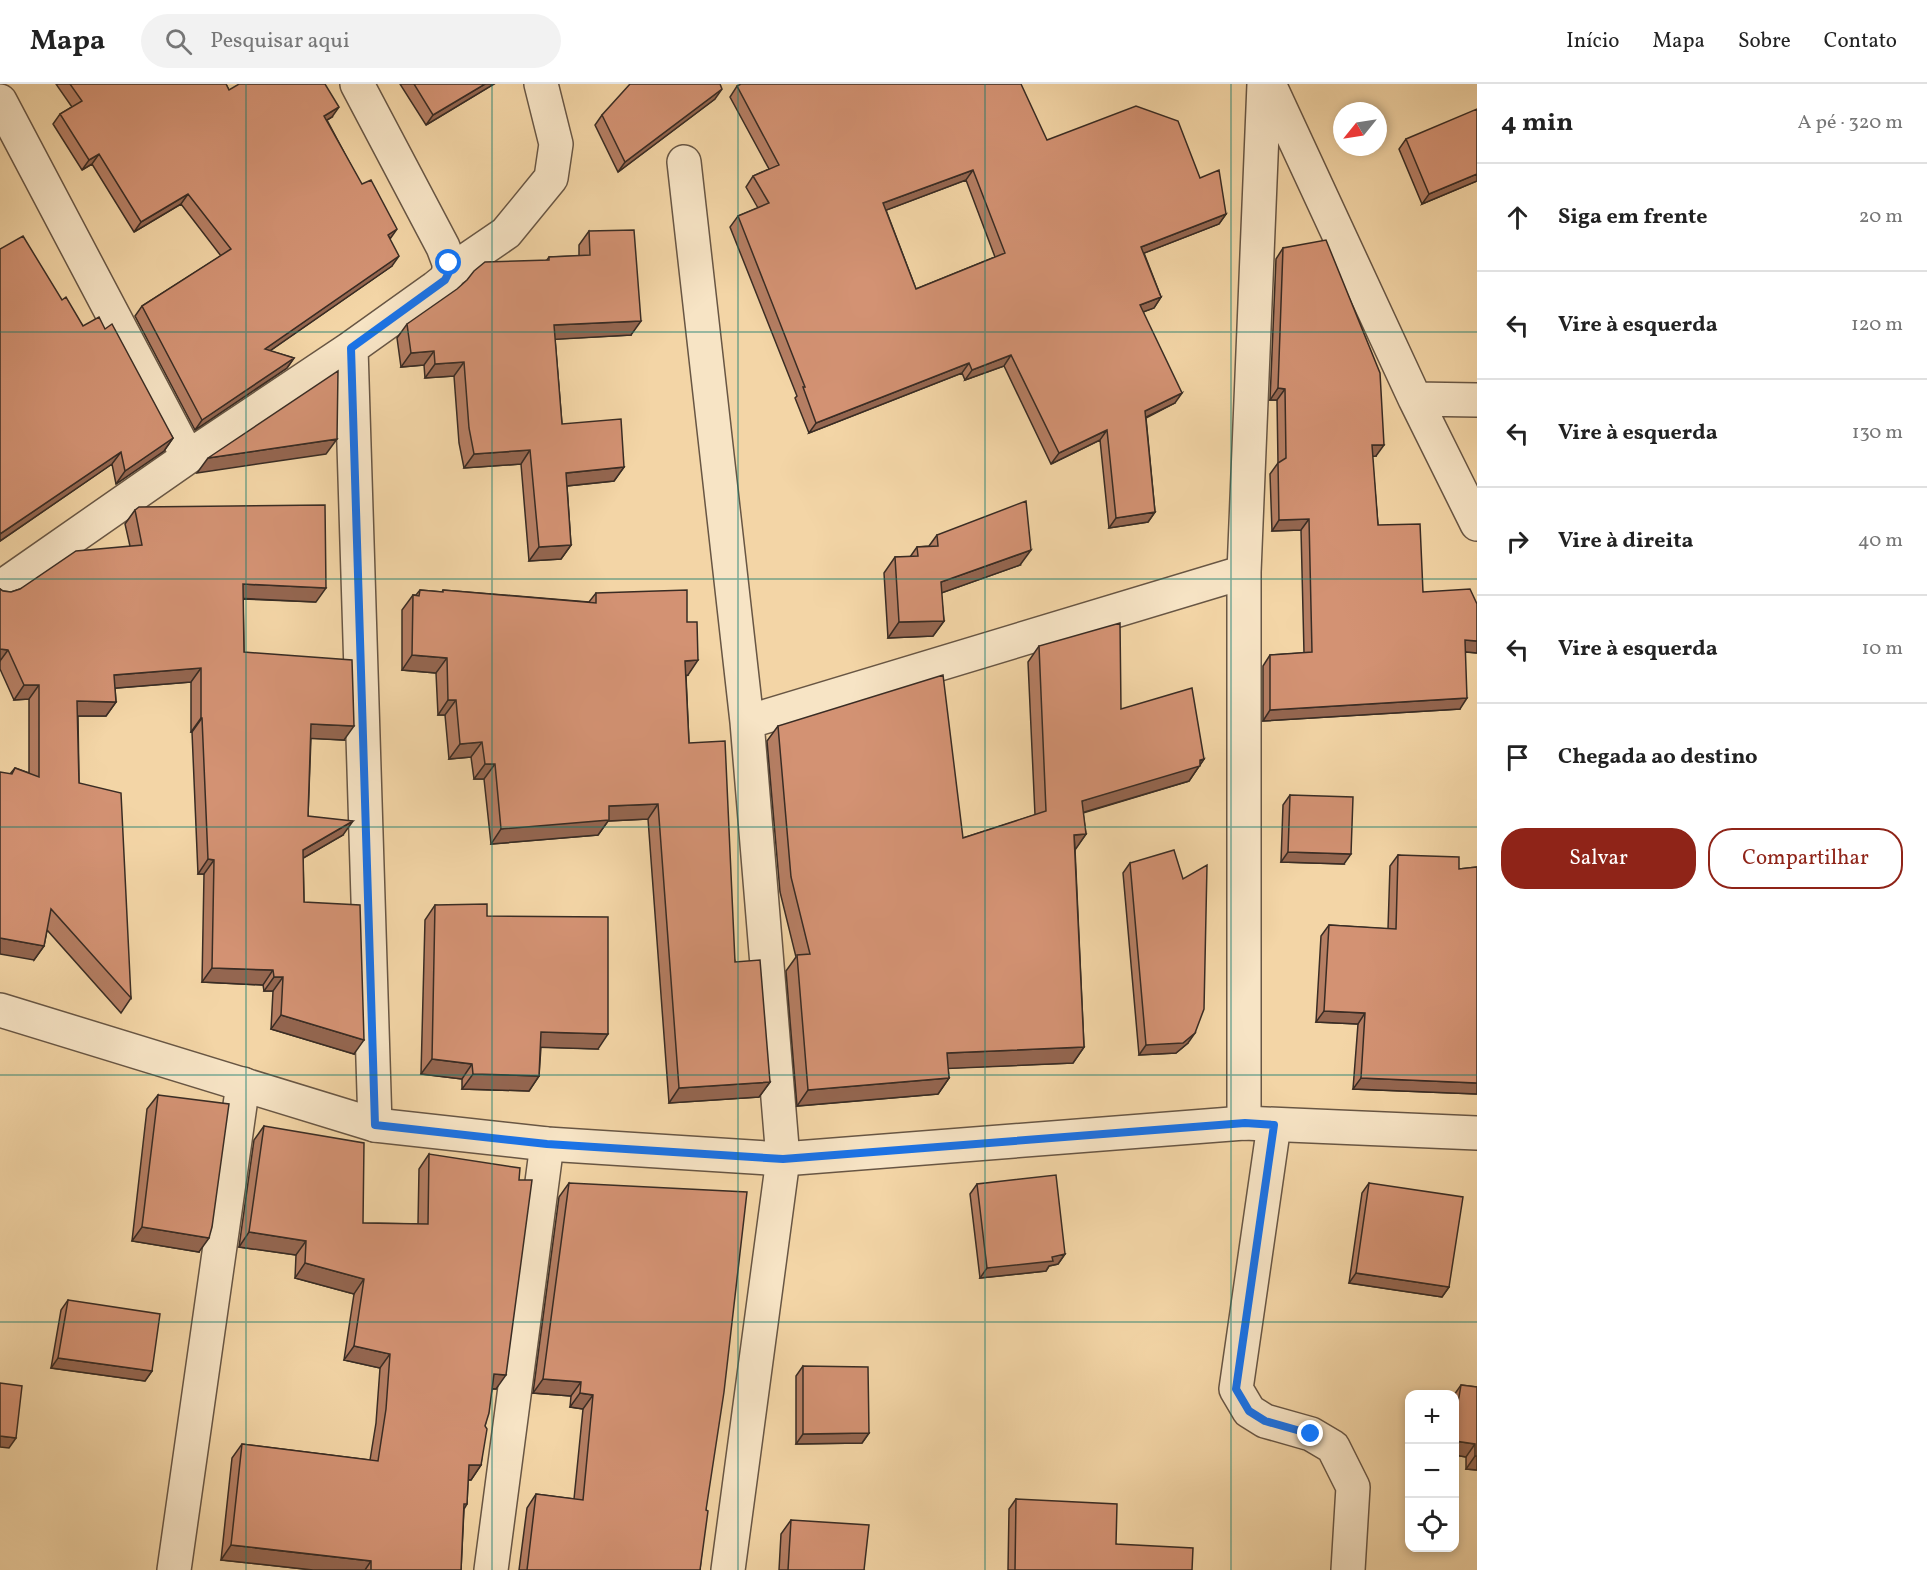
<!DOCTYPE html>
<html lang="pt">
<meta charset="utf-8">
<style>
body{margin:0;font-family:Vollkorn,serif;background:#f2f2f2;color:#222}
.controls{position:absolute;right:18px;bottom:18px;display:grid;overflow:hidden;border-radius:12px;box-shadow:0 3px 9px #0003}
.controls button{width:54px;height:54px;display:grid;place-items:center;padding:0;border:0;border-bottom:2px solid #e0e0e0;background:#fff;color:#222;font:30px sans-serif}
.compass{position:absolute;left:1333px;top:18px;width:54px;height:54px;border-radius:50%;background:#fff;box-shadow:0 3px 9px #0003;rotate:240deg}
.stop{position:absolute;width:18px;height:18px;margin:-14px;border:4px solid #1a73e8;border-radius:50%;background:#fff}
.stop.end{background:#1a73e8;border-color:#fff;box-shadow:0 2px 6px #0008}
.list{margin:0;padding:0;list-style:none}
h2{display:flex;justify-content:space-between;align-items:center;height:78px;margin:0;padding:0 24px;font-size:26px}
h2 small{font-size:20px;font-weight:400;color:#767676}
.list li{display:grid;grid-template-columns:39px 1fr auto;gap:18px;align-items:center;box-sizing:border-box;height:108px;padding:0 24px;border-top:2px solid #e0e0e0}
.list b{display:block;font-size:22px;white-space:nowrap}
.list em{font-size:20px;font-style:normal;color:#767676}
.actions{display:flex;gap:12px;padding:18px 24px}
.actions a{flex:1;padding:14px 0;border:2px solid #8f2418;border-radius:24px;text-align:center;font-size:21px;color:#8f2418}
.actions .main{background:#8f2418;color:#fff}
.icon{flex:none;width:33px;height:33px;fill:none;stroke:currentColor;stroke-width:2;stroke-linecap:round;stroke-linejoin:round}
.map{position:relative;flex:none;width:1477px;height:1486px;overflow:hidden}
header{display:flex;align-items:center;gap:36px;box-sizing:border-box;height:84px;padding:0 30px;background:#fff;border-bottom:2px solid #e0e0e0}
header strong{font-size:28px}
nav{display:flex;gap:33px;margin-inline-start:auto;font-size:21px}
.search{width:420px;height:54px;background:#f2f2f2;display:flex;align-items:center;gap:15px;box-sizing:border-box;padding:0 21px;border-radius:33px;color:#767676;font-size:22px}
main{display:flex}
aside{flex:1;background:#fff}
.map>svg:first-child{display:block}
</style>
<header>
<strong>Mapa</strong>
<div class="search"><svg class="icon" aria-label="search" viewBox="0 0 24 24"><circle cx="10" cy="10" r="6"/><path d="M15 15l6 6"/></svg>Pesquisar aqui</div>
<nav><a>Início</a><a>Mapa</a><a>Sobre</a><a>Contato</a></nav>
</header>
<main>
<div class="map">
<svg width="1477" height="1486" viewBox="0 0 1477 1486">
<rect width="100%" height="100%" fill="#f3d5a6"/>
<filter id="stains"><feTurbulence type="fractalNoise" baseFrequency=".00333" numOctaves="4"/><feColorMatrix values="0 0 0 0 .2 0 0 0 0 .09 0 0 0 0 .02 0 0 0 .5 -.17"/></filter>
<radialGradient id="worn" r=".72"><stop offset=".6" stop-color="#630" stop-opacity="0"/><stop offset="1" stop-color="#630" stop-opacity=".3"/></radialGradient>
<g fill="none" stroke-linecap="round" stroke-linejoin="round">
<defs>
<path id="minor" d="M 357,0 L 443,163 L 449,179 L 449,188
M 1269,0 L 1415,315 L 1477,440
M 0,17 L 188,373
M 684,78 L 747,638 L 783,1075 L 728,1486
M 351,264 L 375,1041
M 1415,315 L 1477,316
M 0,504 L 188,373 L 351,264 L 435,204 L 445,196 L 449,188 L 506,149 L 551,94 L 556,60 L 541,0
M 747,638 L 1244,488
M 1244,1039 L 1244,488 L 1264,0
M 1274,1041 L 1236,1305 L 1249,1327 L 1265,1337 L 1311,1350 L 1333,1363 L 1353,1403 L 1348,1486
M 174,1486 L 243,1000
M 491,1486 L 547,1060"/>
<path id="tertiary" d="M 0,926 L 375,1041 L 547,1060 L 783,1075 L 1244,1039 L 1477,1049"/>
</defs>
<use href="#minor" stroke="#685644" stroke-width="36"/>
<use href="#tertiary" stroke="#685644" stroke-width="36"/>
<use href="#minor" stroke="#f7e4c5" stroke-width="33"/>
<use href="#tertiary" stroke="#f7e4c5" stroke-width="33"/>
</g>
<path fill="#b57e63" stroke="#392c24" stroke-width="1.5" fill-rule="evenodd" d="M 56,0 L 226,0 L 229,6 L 332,33 L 327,36 L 390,155 L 392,182 L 270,267 L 294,274 L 287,284 L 195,346 L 135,232 L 142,222 L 221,172 L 181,120 L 134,148 L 92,80 L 82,86 L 53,40 L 60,30 L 72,23 Z
M 400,0 L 494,0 L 426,41 Z
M 737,2 L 1047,56 L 1200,94 L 1226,130 L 1219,140 L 1144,169 L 1161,213 L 1154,224 L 1143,228 L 1175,319 L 1146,334 L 1155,428 L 1148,438 L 1109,444 L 1100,356 L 1051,380 L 1004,282 L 965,296 L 962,289 L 809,349 L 795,314 L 797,312 L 730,143 L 738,132 L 758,124 L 746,103 L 753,92 L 769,85 L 730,13 ZM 966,96 L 995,173 L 916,205 L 886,126 Z
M 715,15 L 618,88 L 595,41 L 602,31 Z
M 1406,55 L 1477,97 L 1422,120 L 1399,65 Z
M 589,147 L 631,251 L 555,255 L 562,340 L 624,383 L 614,397 L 567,402 L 571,461 L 561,475 L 529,477 L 521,380 L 464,384 L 459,359 L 454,292 L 425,294 L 424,281 L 401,283 L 397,254 L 407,240 L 547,176 L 549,173 L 579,172 L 579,161 Z
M 1283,164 L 1376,372 L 1372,372 L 1378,441 L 1423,508 L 1477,569 L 1465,568 L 1460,625 L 1263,637 L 1263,582 L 1270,571 L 1304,569 L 1301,446 L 1272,447 L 1270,390 L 1278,379 L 1277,316 L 1270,316 L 1276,175 Z
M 0,165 L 62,216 L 83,242 L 105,245 L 173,354 L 164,367 L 116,400 L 112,380 L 0,457 Z
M 135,426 L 316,518 L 243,515 L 244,568 L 344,656 L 311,654 L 308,732 L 343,751 L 303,774 L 304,818 L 354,970 L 271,945 L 273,907 L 264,907 L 263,901 L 202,898 L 204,790 L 198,790 L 192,648 L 191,648 L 191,598 L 115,604 L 116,618 L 106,632 L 78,632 L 79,699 L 131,914 L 121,929 L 47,846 L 44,862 L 34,876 L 10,690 L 15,684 L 29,689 L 29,615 L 14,616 L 0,585 L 0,505 L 3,507 L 11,508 L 20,505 L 130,462 L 125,440 Z
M 937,451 L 1020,481 L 941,509 L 944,537 L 933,552 L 888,554 L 884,489 L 895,473 L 910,473 L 917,463 L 929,462 Z
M 420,506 L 442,508 L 443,506 L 589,518 L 596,509 L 688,591 L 686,592 L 689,659 L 735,878 L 770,998 L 759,1013 L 669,1019 L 648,735 L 608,737 L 598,751 L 491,760 L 484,695 L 474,695 L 471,673 L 449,675 L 445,631 L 438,631 L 436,589 L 402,586 L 402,526 L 413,511 L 416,511 Z
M 1039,562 L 1121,625 L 1204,675 L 1189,697 L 1083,729 L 1086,750 L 1075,765 L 1084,963 L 1073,979 L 948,984 L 949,994 L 938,1010 L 797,1022 L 786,887 L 796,873 L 780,808 L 767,657 L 778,642 L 963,754 L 1035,731 L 1028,578 Z
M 1290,711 L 1344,780 L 1281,778 L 1283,721 Z
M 1398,771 L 1459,785 L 1477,783 L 1477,1010 L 1353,1005 L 1358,940 L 1316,938 L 1321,852 L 1329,841 L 1388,845 L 1390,782 Z
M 1130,779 L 1188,959 L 1176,969 L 1139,971 L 1123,789 Z
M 435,821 L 487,832 L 598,965 L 541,963 L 539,992 L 529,1007 L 462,1005 L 462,995 L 421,990 L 425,836 Z
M 158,1011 L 199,1168 L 132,1157 L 147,1025 Z
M 264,1042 L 363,1139 L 418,1140 L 419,1085 L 429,1070 L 496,1305 L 492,1305 L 485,1342 L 481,1381 L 471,1396 L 468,1396 L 467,1420 L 464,1425 L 461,1486 L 313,1486 L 221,1476 L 232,1374 L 242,1360 L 370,1376 L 376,1339 L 380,1284 L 344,1276 L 354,1210 L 295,1194 L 296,1171 L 239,1163 L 254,1056 Z
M 569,1099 L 706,1426 L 700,1486 L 519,1486 L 527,1424 L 536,1410 L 574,1415 L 583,1325 L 570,1323 L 571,1312 L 533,1309 L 559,1113 Z
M 1369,1099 L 1449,1203 L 1442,1213 L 1349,1199 L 1362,1109 Z
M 977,1100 L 1065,1170 L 1058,1180 L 1049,1182 L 1046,1187 L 980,1194 L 970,1110 Z
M 68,1216 L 152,1287 L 145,1297 L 51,1284 L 61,1226 Z
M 803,1282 L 869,1349 L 862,1359 L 796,1360 L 796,1292 Z
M 1461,1301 L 1477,1303 L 1477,1386 L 1466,1385 L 1466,1373 L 1455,1371 L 1455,1311 L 1454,1311 Z
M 1016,1415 L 1116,1460 L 1192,1486 L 1008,1486 L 1009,1425 Z
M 791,1436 L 864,1486 L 779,1486 L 781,1450 Z"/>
<path fill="#946650" stroke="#392c24" stroke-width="1.5" d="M 485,0 L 494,0 L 426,41 L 433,31 Z
M 722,5 L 715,15 L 618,88 L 625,78 Z
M 339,23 L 332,33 L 317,42 L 324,32 Z
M 99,70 L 92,80 L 82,86 L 89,76 Z
M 973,86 L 966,96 L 876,130 L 883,119 Z
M 1477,90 L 1477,97 L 1422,120 L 1429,110 Z
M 188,110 L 181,120 L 134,148 L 141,138 Z
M 1226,130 L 1219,140 L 1134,173 L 1141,163 Z
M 397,145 L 390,155 L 388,151 Z
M 399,172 L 392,182 L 258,275 L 265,265 Z
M 1161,213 L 1154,224 L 1132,232 L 1140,221 Z
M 641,237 L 631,251 L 544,256 L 554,241 Z
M 434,267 L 424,281 L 401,283 L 411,269 Z
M 1011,271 L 1004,282 L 965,296 L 972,286 Z
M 294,274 L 287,284 L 195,346 L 202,336 Z
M 464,278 L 454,292 L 425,294 L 435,280 Z
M 969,279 L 962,289 L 809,349 L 816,339 Z
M 1278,304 L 1285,305 L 1277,316 L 1270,316 Z
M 1182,309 L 1175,319 L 1138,337 L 1145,327 Z
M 1107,346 L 1100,356 L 1051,380 L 1059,369 Z
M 173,354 L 164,367 L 116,400 L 125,387 Z
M 337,355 L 326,370 L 197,389 L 208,374 Z
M 1372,361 L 1384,361 L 1376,372 L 1364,373 Z
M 530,366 L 521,380 L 464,384 L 474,370 Z
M 121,368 L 112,380 L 0,457 L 0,450 Z
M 624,383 L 614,397 L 556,403 L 566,389 Z
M 1155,428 L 1148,438 L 1109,444 L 1116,434 Z
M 1309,435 L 1301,446 L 1272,447 L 1279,436 Z
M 571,461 L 561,475 L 529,477 L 539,463 Z
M 1031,466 L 1020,481 L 930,513 L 941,498 Z
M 243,500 L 326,504 L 316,518 L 233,514 Z
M 944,537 L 933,552 L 888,554 L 899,538 Z
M 1465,556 L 1477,557 L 1477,569 L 1457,567 Z
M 0,565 L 8,566 L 0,577 Z
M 412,571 L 447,574 L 436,589 L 402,586 Z
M 698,576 L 688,591 L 674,592 L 685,577 Z
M 201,584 L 191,598 L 104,605 L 114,591 Z
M 24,601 L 39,601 L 29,615 L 14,616 Z
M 1467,614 L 1460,625 L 1263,637 L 1270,626 Z
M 448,616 L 456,616 L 445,631 L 438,631 Z
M 77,617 L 116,618 L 106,632 L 67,632 Z
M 201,634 L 202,634 L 192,648 L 191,648 Z
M 311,640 L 354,642 L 344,656 L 301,654 Z
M 482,658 L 471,673 L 449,675 L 460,660 Z
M 1204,675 L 1189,697 L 1071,732 L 1082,717 Z
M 485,680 L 495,680 L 484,695 L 474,695 Z
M 658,720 L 648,735 L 608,737 L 598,751 L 491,760 L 501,745 L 609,722 Z
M 353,737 L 343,751 L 293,780 L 303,766 Z
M 1086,750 L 1075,766 L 1074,751 Z
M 1288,768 L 1351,770 L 1344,780 L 1281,778 Z
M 208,775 L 214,776 L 204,790 L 198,790 Z
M 0,854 L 44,862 L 34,876 L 0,870 Z
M 212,884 L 273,886 L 263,901 L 202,898 Z
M 274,893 L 283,893 L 273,907 L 264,907 Z
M 1324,927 L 1365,929 L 1358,940 L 1316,938 Z
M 281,931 L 364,956 L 354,970 L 271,945 Z
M 541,948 L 608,950 L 598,965 L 531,963 Z
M 1195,949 L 1188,959 L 1176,969 L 1139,971 L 1146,961 Z
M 1084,963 L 1073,979 L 936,985 L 947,969 Z
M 432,975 L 472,980 L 462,995 L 421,990 Z
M 473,990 L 539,992 L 529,1007 L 462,1005 Z
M 949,994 L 938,1010 L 797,1022 L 808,1006 Z
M 1361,994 L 1477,999 L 1477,1010 L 1353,1005 Z
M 770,998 L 759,1013 L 669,1019 L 679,1004 Z
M 142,1143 L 209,1154 L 199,1168 L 132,1157 Z
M 249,1148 L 306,1157 L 296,1171 L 239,1163 Z
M 1065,1170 L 1058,1180 L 1049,1182 L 1046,1187 L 980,1194 L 987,1184 Z
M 305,1179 L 364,1195 L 354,1210 L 295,1194 Z
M 1356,1189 L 1449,1203 L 1442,1213 L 1349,1199 Z
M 354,1262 L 390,1270 L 380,1284 L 344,1276 Z
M 58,1274 L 152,1287 L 145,1297 L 51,1284 Z
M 494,1290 L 506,1291 L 496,1305 L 484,1304 Z
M 543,1295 L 581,1298 L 571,1312 L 533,1309 Z
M 580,1309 L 593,1311 L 583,1325 L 570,1323 Z
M 869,1349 L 862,1359 L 796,1360 L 803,1350 Z
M 0,1352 L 16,1354 L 9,1364 L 0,1363 Z
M 1455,1357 L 1475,1360 L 1466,1373 L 1455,1371 Z
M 1475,1372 L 1477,1372 L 1477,1386 L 1466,1385 Z
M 469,1381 L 481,1381 L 471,1396 L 459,1395 Z
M 231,1461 L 371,1477 L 365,1486 L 313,1486 L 221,1476 Z"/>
<path fill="#d39273" stroke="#392c24" stroke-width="1.5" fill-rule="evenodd" d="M 70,0 L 226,0 L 229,6 L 239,0 L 325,0 L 339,23 L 324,32 L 362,100 L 371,96 L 397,145 L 388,151 L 399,172 L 265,265 L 294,274 L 202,336 L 142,222 L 231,165 L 188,110 L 141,138 L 99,70 L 89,76 L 60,30 L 82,17 Z
M 414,0 L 485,0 L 433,31 Z
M 630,0 L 720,0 L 722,5 L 625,78 L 602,31 Z
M 741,0 L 1021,0 L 1047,56 L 1136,22 L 1178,37 L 1200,94 L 1219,86 L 1226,130 L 1141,163 L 1161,213 L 1140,221 L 1182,309 L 1145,327 L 1155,428 L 1116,434 L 1107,346 L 1059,369 L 1011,271 L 972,286 L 969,279 L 816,339 L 803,303 L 805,303 L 738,132 L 769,119 L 753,92 L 779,81 L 737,2 ZM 973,86 L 1005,169 L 916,205 L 883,119 Z
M 1477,25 L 1477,90 L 1429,110 L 1406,55 Z
M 634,146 L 641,237 L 554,241 L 562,340 L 621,335 L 624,383 L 566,389 L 571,461 L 539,463 L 530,366 L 474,370 L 469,344 L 464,278 L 435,280 L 434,267 L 411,269 L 407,240 L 457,205 L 467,196 L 474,187 L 485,178 L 549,176 L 549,173 L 590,171 L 589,147 Z
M 23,152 L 62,216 L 66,213 L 83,242 L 99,233 L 105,245 L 112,240 L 173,354 L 125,387 L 121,368 L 0,450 L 0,165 Z
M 1326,156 L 1380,289 L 1384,361 L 1372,361 L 1378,441 L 1420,440 L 1423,508 L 1470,505 L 1477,520 L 1477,557 L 1465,556 L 1467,614 L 1270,626 L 1270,571 L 1312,568 L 1309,435 L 1279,436 L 1278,379 L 1286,374 L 1285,305 L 1278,304 L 1283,164 Z
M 338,287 L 337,355 L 208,374 Z
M 1026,417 L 1031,466 L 941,498 L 944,537 L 899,538 L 895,473 L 918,472 L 917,463 L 938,462 L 937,451 Z
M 325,421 L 326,504 L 243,500 L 244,568 L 352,576 L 354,642 L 311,640 L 308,732 L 353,737 L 303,766 L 304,818 L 360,821 L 364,956 L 281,931 L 283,893 L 274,893 L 273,886 L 212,884 L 214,776 L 208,775 L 202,634 L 201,634 L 201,584 L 114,591 L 116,618 L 77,617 L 79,699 L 121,709 L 131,914 L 51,825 L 44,862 L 0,854 L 0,688 L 12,690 L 15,684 L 39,693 L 39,601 L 24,601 L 8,566 L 0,565 L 0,505 L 3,507 L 11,508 L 20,505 L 76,467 L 142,461 L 135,426 L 139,423 Z
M 420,506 L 443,508 L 443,506 L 596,519 L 596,509 L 687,506 L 687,538 L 697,538 L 698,576 L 685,577 L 689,659 L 725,657 L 735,878 L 760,876 L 770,998 L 679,1004 L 658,720 L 609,722 L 609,736 L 501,745 L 495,680 L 485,680 L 482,658 L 460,660 L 456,616 L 448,616 L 447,574 L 412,571 L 413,511 L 419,512 Z
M 1120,539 L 1121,625 L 1192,604 L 1204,675 L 1200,676 L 1200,682 L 1082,717 L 1086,750 L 1074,751 L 1084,963 L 947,969 L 949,994 L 808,1006 L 797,871 L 810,870 L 791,793 L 778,642 L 943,591 L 963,754 L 1046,727 L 1039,562 Z
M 1290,711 L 1353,713 L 1351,770 L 1288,768 Z
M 1174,766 L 1183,795 L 1207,781 L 1204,925 L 1195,949 L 1183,959 L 1146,961 L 1130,779 Z
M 1398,771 L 1459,773 L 1459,785 L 1477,783 L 1477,999 L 1361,994 L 1365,929 L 1324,927 L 1329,841 L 1396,845 Z
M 487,820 L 487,832 L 608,833 L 608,950 L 541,948 L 539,992 L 473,990 L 472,980 L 432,975 L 435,821 Z
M 158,1011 L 229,1020 L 212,1143 L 209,1154 L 142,1143 Z
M 264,1042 L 364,1059 L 363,1139 L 428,1140 L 429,1070 L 520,1084 L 519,1096 L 532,1096 L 506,1291 L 494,1290 L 489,1329 L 485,1342 L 487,1345 L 481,1381 L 469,1381 L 467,1420 L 464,1420 L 461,1486 L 371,1486 L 371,1477 L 231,1461 L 242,1360 L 378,1377 L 386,1325 L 390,1270 L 354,1262 L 364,1195 L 305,1179 L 306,1157 L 249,1148 Z
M 1056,1091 L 1065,1170 L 1052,1173 L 1053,1177 L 987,1184 L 977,1100 Z
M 569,1099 L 747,1108 L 724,1308 L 706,1426 L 708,1427 L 700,1486 L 527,1486 L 536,1410 L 583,1416 L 593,1311 L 580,1309 L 581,1298 L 543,1295 Z
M 1369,1099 L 1463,1113 L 1449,1203 L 1356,1189 Z
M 68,1216 L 160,1230 L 152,1287 L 58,1274 Z
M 803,1282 L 868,1283 L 869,1349 L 803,1350 Z
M 0,1299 L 22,1302 L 16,1354 L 0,1352 Z
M 1461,1301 L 1477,1303 L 1477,1372 L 1475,1372 L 1475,1360 L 1455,1357 L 1455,1337 Z
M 1016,1415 L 1117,1420 L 1116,1460 L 1193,1464 L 1192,1486 L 1015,1486 Z
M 791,1436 L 869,1441 L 864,1486 L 788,1486 Z"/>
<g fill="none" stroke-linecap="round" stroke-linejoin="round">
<path stroke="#1a73e8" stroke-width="8" d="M 449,179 L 449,188 L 445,196 L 351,264 L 375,1041 L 547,1060 L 783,1075 L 1245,1039 L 1274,1041 L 1236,1305 L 1249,1327 L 1265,1337 L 1311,1350"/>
</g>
<path fill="none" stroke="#0f766e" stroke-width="1.5" stroke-opacity="0.55" d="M 246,0 L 246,1486M 492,0 L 492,1486M 738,0 L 738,1486M 985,0 L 985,1486M 1231,0 L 1231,1486M 0,248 L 1477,248M 0,495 L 1477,495M 0,743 L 1477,743M 0,991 L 1477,991M 0,1238 L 1477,1238"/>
<rect width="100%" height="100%" filter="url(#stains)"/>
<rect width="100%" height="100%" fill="url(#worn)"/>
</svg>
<div class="controls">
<button>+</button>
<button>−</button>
<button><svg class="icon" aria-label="locate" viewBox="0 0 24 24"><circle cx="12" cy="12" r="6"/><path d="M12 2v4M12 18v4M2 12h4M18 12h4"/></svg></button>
</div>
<svg class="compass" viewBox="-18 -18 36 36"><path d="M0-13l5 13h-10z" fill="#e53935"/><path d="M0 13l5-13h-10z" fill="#767676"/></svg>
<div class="stop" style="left:449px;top:179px"></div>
<div class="stop end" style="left:1311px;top:1350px"></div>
</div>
<aside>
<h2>4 min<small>A pé · 320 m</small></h2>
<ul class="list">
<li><svg class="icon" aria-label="ahead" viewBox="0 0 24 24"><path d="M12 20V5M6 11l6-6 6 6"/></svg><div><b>Siga em frente</b></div><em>20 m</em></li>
<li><svg class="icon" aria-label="left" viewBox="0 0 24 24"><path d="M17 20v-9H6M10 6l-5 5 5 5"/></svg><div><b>Vire à esquerda</b></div><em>120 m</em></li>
<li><svg class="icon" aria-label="left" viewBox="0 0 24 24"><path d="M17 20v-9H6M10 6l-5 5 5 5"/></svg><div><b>Vire à esquerda</b></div><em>130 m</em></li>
<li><svg class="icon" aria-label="right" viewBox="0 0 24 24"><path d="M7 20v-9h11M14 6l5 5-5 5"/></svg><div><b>Vire à direita</b></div><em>40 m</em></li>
<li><svg class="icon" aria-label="left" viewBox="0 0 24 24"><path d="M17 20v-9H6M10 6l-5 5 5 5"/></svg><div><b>Vire à esquerda</b></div><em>10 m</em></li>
<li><svg class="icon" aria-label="arrive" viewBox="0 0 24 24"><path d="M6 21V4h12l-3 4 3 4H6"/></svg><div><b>Chegada ao destino</b></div></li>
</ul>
<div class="actions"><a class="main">Salvar</a><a>Compartilhar</a></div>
</aside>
</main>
